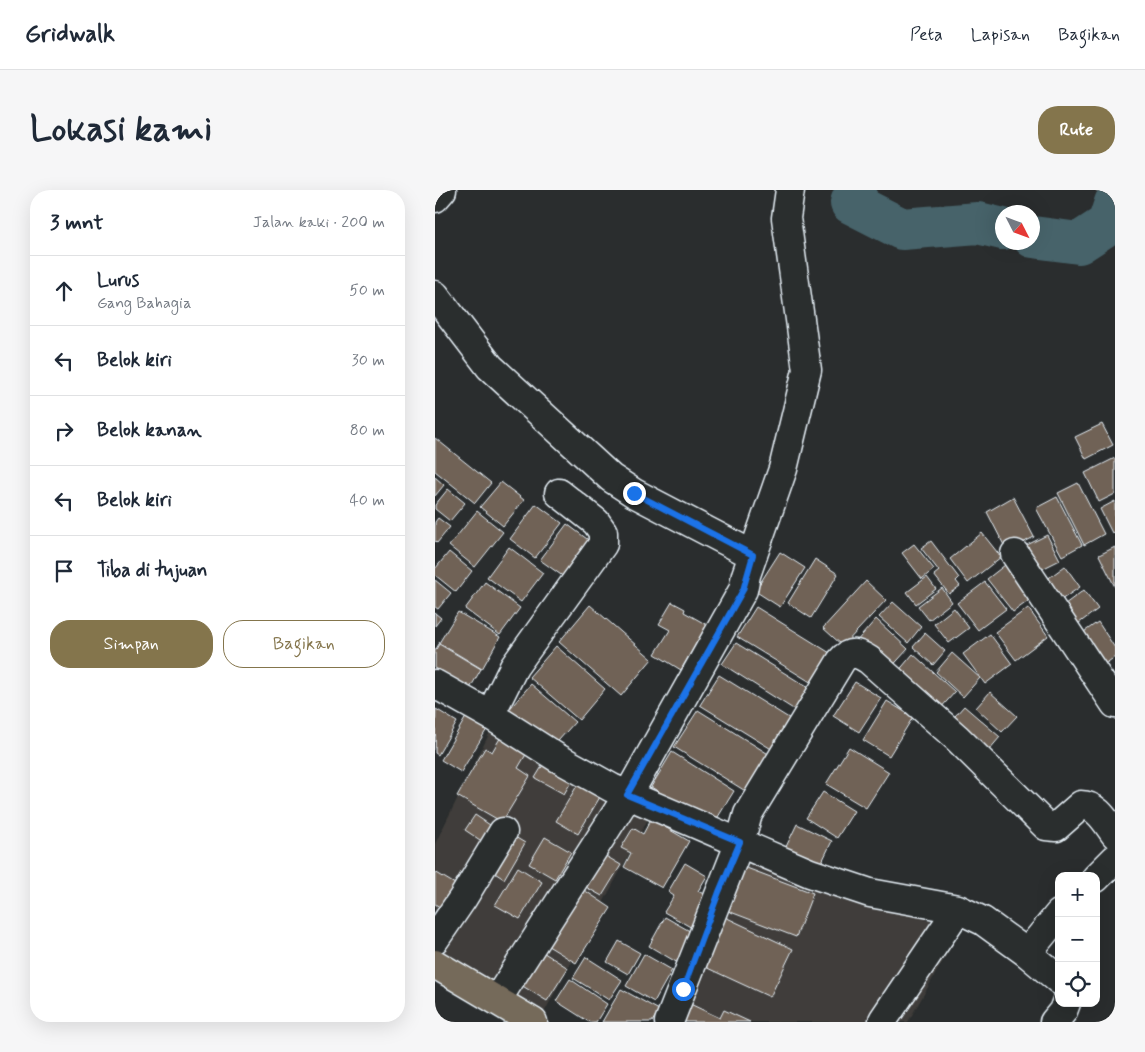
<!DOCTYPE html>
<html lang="id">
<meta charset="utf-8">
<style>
body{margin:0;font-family:Mynerve,sans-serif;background:#f6f6f7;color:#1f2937}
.controls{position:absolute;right:15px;bottom:15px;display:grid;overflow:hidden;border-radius:10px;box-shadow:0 5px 20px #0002}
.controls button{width:45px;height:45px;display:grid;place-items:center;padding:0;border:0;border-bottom:1px solid #e0e1e3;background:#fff;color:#1f2937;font:25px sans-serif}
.compass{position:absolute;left:560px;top:15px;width:45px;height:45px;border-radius:50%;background:#fff;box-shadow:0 5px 20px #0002;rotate:132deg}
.stop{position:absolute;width:15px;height:15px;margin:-11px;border:4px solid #1a73e8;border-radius:50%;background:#fff}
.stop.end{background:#1a73e8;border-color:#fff;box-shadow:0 1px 5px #0008}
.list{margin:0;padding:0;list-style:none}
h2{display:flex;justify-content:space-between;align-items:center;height:65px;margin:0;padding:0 20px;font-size:21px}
h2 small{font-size:16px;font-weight:400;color:#747a83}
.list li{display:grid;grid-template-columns:32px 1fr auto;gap:15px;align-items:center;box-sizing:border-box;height:70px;padding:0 20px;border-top:1px solid #e0e1e3}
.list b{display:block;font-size:19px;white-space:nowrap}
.list p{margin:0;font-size:16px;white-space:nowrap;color:#747a83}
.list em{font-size:16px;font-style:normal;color:#747a83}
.actions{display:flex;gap:10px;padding:15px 20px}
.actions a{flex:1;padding:11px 0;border:1px solid #84754c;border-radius:20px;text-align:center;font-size:18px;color:#84754c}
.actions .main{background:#84754c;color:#fff}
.icon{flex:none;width:28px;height:28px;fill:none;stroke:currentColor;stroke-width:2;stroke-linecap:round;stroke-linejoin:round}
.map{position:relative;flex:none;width:680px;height:832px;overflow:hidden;border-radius:20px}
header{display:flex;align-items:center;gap:30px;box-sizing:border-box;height:70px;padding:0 25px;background:#fff;border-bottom:1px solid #e0e1e3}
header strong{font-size:24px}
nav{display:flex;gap:28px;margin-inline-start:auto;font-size:18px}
.intro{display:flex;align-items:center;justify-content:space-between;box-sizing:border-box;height:120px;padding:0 30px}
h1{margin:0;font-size:35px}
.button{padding:12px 22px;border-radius:20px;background:#84754c;color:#fff;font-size:18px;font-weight:700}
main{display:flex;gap:30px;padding:0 30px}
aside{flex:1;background:#fff;border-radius:20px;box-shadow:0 5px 20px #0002}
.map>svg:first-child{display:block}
</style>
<header>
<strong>Gridwalk</strong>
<nav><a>Peta</a><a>Lapisan</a><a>Bagikan</a></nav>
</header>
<div class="intro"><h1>Lokasi kami</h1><a class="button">Rute</a></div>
<main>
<aside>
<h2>3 mnt<small>Jalan kaki · 200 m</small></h2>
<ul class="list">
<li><svg class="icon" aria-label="ahead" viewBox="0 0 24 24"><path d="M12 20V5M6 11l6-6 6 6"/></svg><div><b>Lurus</b><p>Gang Bahagia</p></div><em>50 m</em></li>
<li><svg class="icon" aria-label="left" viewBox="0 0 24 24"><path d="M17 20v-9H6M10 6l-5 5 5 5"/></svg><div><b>Belok kiri</b></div><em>30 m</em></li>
<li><svg class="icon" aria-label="right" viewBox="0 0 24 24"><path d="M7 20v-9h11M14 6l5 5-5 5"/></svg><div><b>Belok kanan</b></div><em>80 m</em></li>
<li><svg class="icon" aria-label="left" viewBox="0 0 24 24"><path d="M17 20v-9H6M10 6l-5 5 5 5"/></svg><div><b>Belok kiri</b></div><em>40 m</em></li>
<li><svg class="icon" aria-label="arrive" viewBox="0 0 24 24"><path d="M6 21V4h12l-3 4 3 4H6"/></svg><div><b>Tiba di tujuan</b></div></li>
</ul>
<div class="actions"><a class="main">Simpan</a><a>Bagikan</a></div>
</aside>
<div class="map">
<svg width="680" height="832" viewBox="0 0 680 832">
<rect width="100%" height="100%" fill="#2a2d2e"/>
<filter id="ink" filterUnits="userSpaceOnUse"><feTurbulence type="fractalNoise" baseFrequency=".02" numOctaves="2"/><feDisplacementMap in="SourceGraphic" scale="10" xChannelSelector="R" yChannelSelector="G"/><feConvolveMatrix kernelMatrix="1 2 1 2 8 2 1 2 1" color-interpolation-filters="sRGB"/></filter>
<g filter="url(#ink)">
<path fill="#3f3d3a" d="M 58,536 L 220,616 L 104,832 L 0,773 L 0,654 Z
M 316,670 L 525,741 L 473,832 L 239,832 Z"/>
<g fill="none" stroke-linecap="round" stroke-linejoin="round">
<path stroke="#46636a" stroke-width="42" d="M 421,0 L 416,13 L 467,39 L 543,33 L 568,39
M 598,47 L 644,53 L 673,34 L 680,13"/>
</g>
<path fill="#6f6256" stroke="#e8f1f8" d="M 667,234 L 678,255 L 651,269 L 640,247 Z
M 0,248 L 56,293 L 40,313 L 0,281 Z
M 680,268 L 680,304 L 664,312 L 650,283 Z
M 0,287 L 9,295 L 0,306 Z
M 66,292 L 89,310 L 68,336 L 45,317 Z
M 643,293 L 669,344 L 649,355 L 623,303 Z
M 13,299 L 30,313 L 15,331 L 0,319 L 0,315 Z
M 578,307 L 599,347 L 572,361 L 552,322 Z
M 622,307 L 647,355 L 627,366 L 601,318 Z
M 680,311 L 680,342 L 677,343 L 665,319 Z
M 101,314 L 127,333 L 100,368 L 75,349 Z
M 42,321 L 68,342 L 40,377 L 14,356 Z
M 3,328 L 15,337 L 2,353 L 0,351 L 0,332 Z
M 132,334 L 156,352 L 129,387 L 105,370 Z
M 547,343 L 566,367 L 533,393 L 515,369 Z
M 612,345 L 625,370 L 597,384 L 584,359 Z
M 496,351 L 524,388 L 521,391 L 525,396 L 514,404 L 499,385 L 504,381 L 486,358 Z
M 479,354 L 499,379 L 487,389 L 467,363 Z
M 74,357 L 108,383 L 86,412 L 52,387 Z
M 680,357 L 680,397 L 664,365 Z
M 14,362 L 37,381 L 21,402 L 0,385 L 0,379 Z
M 345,362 L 370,378 L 345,417 L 320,401 Z
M 380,369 L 403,384 L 376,428 L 353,413 Z
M 570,375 L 596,409 L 578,422 L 552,389 Z
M 630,376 L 645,397 L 626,410 L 611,390 Z
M 492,387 L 501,399 L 481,414 L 472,402 Z
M 0,390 L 16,403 L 3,419 L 0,417 Z
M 431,391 L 451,410 L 408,456 L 388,438 Z
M 50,392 L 85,418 L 65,445 L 30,419 Z
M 550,392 L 571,419 L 543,440 L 522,413 Z
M 507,398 L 517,412 L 494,430 L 483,416 Z
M 649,400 L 663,419 L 636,439 L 622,420 Z
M 237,412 L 250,419 L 249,422 L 272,435 L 246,480 L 220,464 L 235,440 L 224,434 Z
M 458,412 L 486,437 L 473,453 L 444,427 Z
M 155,415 L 217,469 L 186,506 L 124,452 Z
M 321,417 L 395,463 L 377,493 L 302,447 Z
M 519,418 L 534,438 L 514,453 L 499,434 Z
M 593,418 L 613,446 L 581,470 L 560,442 Z
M 23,422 L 65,447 L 47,479 L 4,453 Z
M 0,423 L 6,428 L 0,436 Z
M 441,429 L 473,459 L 452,482 L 420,453 Z
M 663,432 L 680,458 L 680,467 L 664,478 L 643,446 Z
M 490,443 L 510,461 L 498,475 L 478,457 Z
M 555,444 L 577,474 L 550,494 L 528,464 Z
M 301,453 L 377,500 L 363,522 L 287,474 Z
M 4,454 L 46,479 L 29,509 L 0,492 L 0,461 Z
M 121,456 L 170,499 L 144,530 L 94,487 Z
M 517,463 L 545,488 L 528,507 L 501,482 Z
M 478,464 L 520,502 L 504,520 L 462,483 Z
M 284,485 L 357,530 L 338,560 L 265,515 Z
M 420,492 L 446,508 L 424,542 L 398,526 Z
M 96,494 L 140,532 L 115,560 L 72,522 Z
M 555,502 L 582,526 L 567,542 L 541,518 Z
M 452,511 L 478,527 L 454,566 L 428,550 Z
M 529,516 L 565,547 L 548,567 L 512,535 Z
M 1,519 L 22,532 L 3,565 L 0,563 Z
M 263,520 L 335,565 L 312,602 L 239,557 Z
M 31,527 L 52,539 L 26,582 L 6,570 Z
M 67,545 L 93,561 L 83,578 L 95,586 L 67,632 L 22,606 L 50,558 L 57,562 Z
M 414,557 L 454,582 L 431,618 L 391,594 Z
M 237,562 L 299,601 L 278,635 L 216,597 Z
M 111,570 L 139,587 L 129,604 L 100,588 Z
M 143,594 L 165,607 L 143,644 L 121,631 Z
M 388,602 L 419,621 L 402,648 L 371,628 Z
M 40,625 L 61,639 L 51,654 L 30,640 Z
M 216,629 L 254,651 L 227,698 L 189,677 L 196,663 L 186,658 L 198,638 L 208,644 Z
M 362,634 L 397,651 L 383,680 L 348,663 Z
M 70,641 L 90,653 L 69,689 L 49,676 Z
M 110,647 L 136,662 L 120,689 L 94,674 Z
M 169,665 L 186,675 L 167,706 L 149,696 Z
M 250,673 L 272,686 L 263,701 L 276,708 L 259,739 L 229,722 L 239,706 L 233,702 Z
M 83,677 L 107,692 L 85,729 L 60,715 Z
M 309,677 L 378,703 L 361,747 L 293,721 Z
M 0,682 L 30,700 L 16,724 L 0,714 Z
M 146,698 L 176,718 L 141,773 L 110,754 Z
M 230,727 L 260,744 L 243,773 L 214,756 Z
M 290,727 L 358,759 L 335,807 L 268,776 Z
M 184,751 L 205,763 L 193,784 L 172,772 Z
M 103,759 L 133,778 L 112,811 L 81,792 Z
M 209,764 L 237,780 L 219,812 L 191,796 Z
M 151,767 L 187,790 L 174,810 L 138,788 Z
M 135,789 L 172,814 L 161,832 L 154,832 L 121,811 Z
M 186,799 L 224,820 L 217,832 L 167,832 Z
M 253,813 L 285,828 L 289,820 L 315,832 L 244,832 Z"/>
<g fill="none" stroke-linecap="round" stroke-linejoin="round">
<defs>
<path id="minor" d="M 0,8 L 7,0
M 0,105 L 55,177 L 176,288 L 199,303 L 318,365
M 580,364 L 680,514
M 0,494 L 55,525 L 121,567 L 177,598 L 375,683 L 435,703 L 523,719 L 548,731 L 592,763 L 624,790
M 55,525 L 79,477 L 168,354 L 168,342 L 161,332 L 124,303
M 661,688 L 680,669
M 0,749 L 28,708 L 68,642
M 592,763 L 624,724
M 62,810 L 193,605 L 308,400 L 311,385 L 348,279 L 372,180 L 351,28 L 355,0
M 448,830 L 523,719
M 234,832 L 305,652 L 313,624 L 406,471 C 415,460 423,463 434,470 L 522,548 L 611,636 L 621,637 L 646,615 C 662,615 671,632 680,644
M 619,832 L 628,821 L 631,813"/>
<path id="major" d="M 0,774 L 98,832"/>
</defs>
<use href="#minor" stroke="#e8f1f8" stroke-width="31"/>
<use href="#major" stroke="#e8f1f8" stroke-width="31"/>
<use href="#minor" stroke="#2a2d2e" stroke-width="28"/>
<use href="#major" stroke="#746a5a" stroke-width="28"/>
</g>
</g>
<g fill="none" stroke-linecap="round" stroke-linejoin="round" filter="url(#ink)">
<path stroke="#1a73e8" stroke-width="6" d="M 199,303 L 318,365 L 308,400 L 192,605 L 305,652 L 284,702 L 248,799"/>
</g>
</svg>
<div class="controls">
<button>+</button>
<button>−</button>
<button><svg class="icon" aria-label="locate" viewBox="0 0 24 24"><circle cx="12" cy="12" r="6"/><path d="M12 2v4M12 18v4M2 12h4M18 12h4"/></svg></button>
</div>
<svg class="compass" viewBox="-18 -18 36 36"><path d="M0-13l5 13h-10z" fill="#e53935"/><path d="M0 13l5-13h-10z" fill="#747a83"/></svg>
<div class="stop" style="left:248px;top:799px"></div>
<div class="stop end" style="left:199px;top:303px"></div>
</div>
</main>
